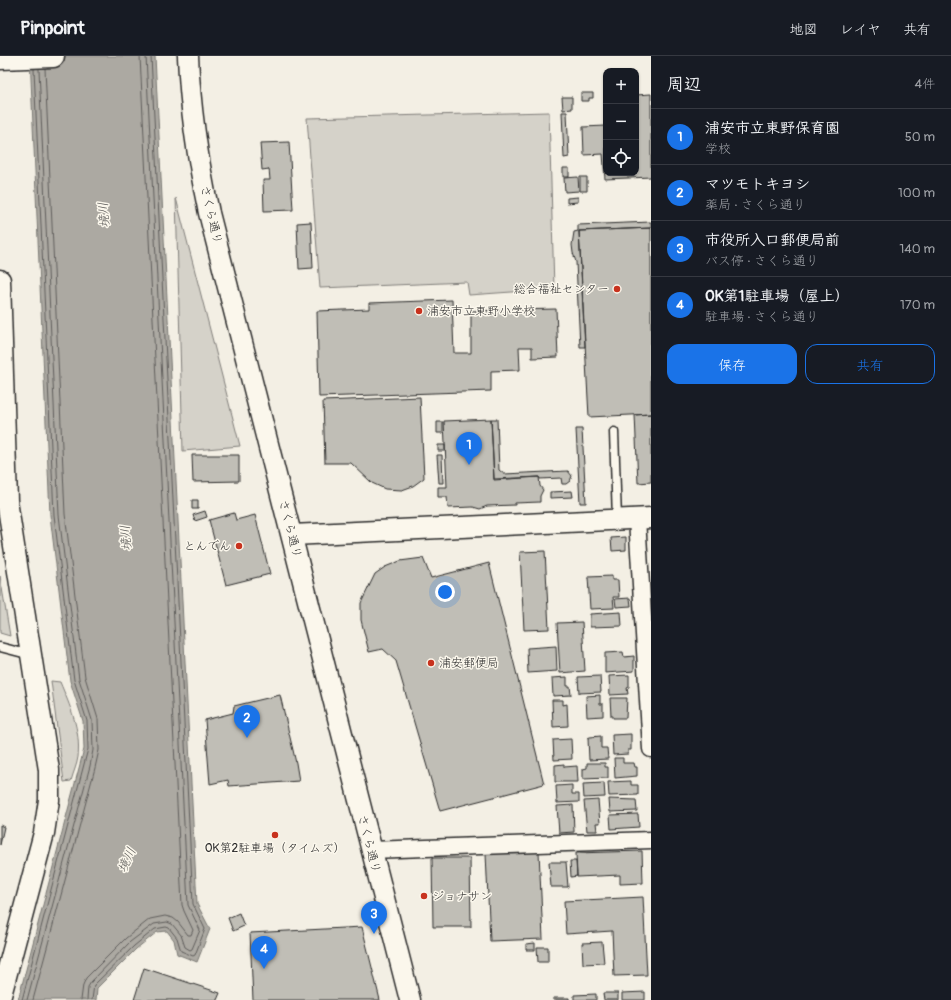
<!DOCTYPE html>
<html lang="ja">
<meta charset="utf-8">
<style>
body{margin:0;font-family:Pangolin,"Klee One",sans-serif;background:#242831;color:#f1f3f6}
.controls{position:absolute;right:12px;top:12px;display:grid;overflow:hidden;border-radius:8px;box-shadow:0 1px 3px #0004}
.controls button{width:36px;height:36px;display:grid;place-items:center;padding:0;border:0;border-bottom:1px solid #363941;background:#171b24;color:#f1f3f6;font:20px sans-serif}
.you{position:absolute;left:445px;top:536px;width:14px;height:14px;margin:-10px;border:3px solid #fff;border-radius:50%;background:#1a73e8;box-shadow:0 0 0 6px #1a73e833}
.badge{display:grid;place-items:center;width:26px;height:26px;border-radius:50%;background:#1a73e8;color:#fff;font-size:13px;font-weight:700}
.pin{position:absolute;translate:-50% -33px;filter:drop-shadow(0 1px 2px #0008)}
.pin::after{content:'';position:absolute;top:21px;width:14px;height:12px;background:inherit;clip-path:polygon(0 0,100% 0,50% 100%)}
.list{margin:0;padding:0;list-style:none}
h2{display:flex;justify-content:space-between;align-items:center;height:52px;margin:0;padding:0 16px;font-size:17px}
h2 small{font-size:13px;font-weight:400;color:#9ea1a6}
.list li{display:grid;grid-template-columns:26px 1fr auto;gap:12px;align-items:center;box-sizing:border-box;height:56px;padding:0 16px;border-top:1px solid #363941}
.list b{display:block;font-size:15px;white-space:nowrap}
.list p{margin:0;font-size:13px;white-space:nowrap;color:#9ea1a6}
.list em{font-size:13px;font-style:normal;color:#9ea1a6}
.actions{display:flex;gap:8px;padding:12px 16px}
.actions a{flex:1;padding:9px 0;border:1px solid #1a73e8;border-radius:12px;text-align:center;font-size:14px;color:#1a73e8}
.actions .main{background:#1a73e8;color:#fff}
.icon{flex:none;width:22px;height:22px;fill:none;stroke:currentColor;stroke-width:2;stroke-linecap:round;stroke-linejoin:round}
.map{position:relative;flex:none;width:651px;height:944px;overflow:hidden}
header{display:flex;align-items:center;gap:24px;box-sizing:border-box;height:56px;padding:0 20px;background:#171b24;border-bottom:1px solid #363941}
header strong{font-size:19px}
nav{display:flex;gap:22px;margin-inline-start:auto;font-size:14px}
main{display:flex}
aside{flex:1;background:#171b24}
.map>svg:first-child{display:block}
</style>
<header>
<strong>Pinpoint</strong>
<nav><a>地図</a><a>レイヤ</a><a>共有</a></nav>
</header>
<main>
<div class="map">
<svg width="651" height="944" viewBox="0 0 651 944">
<rect width="100%" height="100%" fill="#f3efe4"/>
<filter id="ink" filterUnits="userSpaceOnUse"><feTurbulence type="fractalNoise" baseFrequency=".025" numOctaves="2"/><feDisplacementMap in="SourceGraphic" scale="8" xChannelSelector="R" yChannelSelector="G"/><feConvolveMatrix kernelMatrix="1 2 1 2 8 2 1 2 1" color-interpolation-filters="sRGB"/></filter>
<g filter="url(#ink)">
<path fill="#d5d2c9" stroke="#807e7a" d="M 549,56 L 554,233 L 469,239 L 467,226 L 320,232 L 307,62 Z
M 176,142 L 240,390 L 183,395 Z
M 0,520 L 10,580 L 0,577 Z
M 51,625 L 60,626 C 70,650 81,674 78,701 C 77,709 73,717 71,725 L 64,726 Z"/>
<path fill="#aca9a2" stroke="#787772" d="M 30,0 L 155,0 L 197,848 L 210,873 L 197,906 L 177,898 L 174,884 L 167,875 L 157,876 L 136,893 L 97,932 L 96,944 L 18,944 L 84,693 L 83,665 L 70,625 L 50,459 Z"/>
<g fill="none" stroke-linecap="round" stroke-linejoin="round">
<path stroke="#5f5d5b" stroke-width="1" d="M 22,944 L 88,693 L 87,665 L 74,624 L 54,459 L 34,13
M 27,944 L 90,710 L 93,694 L 92,664 L 79,623 L 59,459 L 39,13
M 33,944 L 95,712 L 99,694 L 98,663 L 85,621 L 65,458 L 45,12
M 81,944 L 83,929 L 86,922 L 126,882 L 150,863 L 165,860 L 173,862 L 178,866 L 188,879 L 191,879 L 193,874 L 184,855 L 182,849 L 140,0
M 87,944 L 88,931 L 91,926 L 130,886 L 154,868 L 167,866 L 172,868 L 181,879 L 185,891 L 190,894 L 192,893 L 200,874 L 188,849 L 146,0
M 92,944 L 94,929 L 134,890 L 155,873 L 166,871 L 169,872 L 177,882 L 181,895 L 193,900 L 195,899 L 205,873 L 193,848 L 151,0"/>
</g>
<path fill="#c0beb6" stroke="#2b2b2b" d="M 581,37 L 593,37 L 593,42 L 589,42 L 589,45 L 581,45 Z
M 651,38 L 651,121 L 605,123 L 603,98 L 584,99 L 583,71 L 606,70 L 606,117 L 636,117 L 636,39 Z
M 562,41 L 572,41 L 572,53 L 563,54 Z
M 562,56 L 567,56 L 569,101 L 564,102 Z
M 289,86 L 293,154 L 264,155 L 263,124 L 270,124 L 269,113 L 262,114 L 260,87 Z
M 563,112 L 569,112 L 569,121 L 563,121 Z
M 578,121 L 579,135 L 565,136 L 564,122 Z
M 580,121 L 587,121 L 587,135 L 580,135 Z
M 578,141 L 578,146 L 567,147 L 567,142 Z
M 311,166 L 313,212 L 299,213 L 297,167 Z
M 651,166 L 651,172 L 579,175 L 585,291 L 580,291 L 576,206 L 573,197 L 572,189 L 574,176 L 578,175 L 578,169 Z
M 651,172 L 651,358 L 589,361 L 579,175 Z
M 452,244 L 454,297 L 471,297 L 471,255 L 556,253 L 558,301 L 532,302 L 532,291 L 519,291 L 520,314 L 491,315 L 491,335 L 319,341 L 317,255 L 369,253 L 369,247 Z
M 420,341 L 424,422 L 413,430 L 402,434 L 385,433 L 372,427 L 351,407 L 325,407 L 323,345 Z
M 651,358 L 651,426 L 638,427 L 635,359 Z
M 491,363 L 497,363 L 499,414 L 504,418 L 568,415 L 572,420 L 570,425 L 566,428 L 562,428 L 561,422 L 540,423 L 539,421 L 494,423 Z
M 491,363 L 494,424 L 539,421 L 540,430 L 543,434 L 540,440 L 540,446 L 515,447 L 515,449 L 487,450 L 480,453 L 473,451 L 448,452 L 447,441 L 438,441 L 438,431 L 447,431 L 444,365 Z
M 437,366 L 443,366 L 443,377 L 437,377 Z
M 576,373 L 582,373 L 586,447 L 580,447 Z
M 438,389 L 445,389 L 445,395 L 438,395 Z
M 192,399 L 239,399 L 239,425 L 193,426 Z
M 437,399 L 442,399 L 443,427 L 439,427 Z
M 572,435 L 573,441 L 550,442 L 550,436 Z
M 192,444 L 198,444 L 198,453 L 192,453 Z
M 205,455 L 207,461 L 195,465 L 193,459 Z
M 234,457 L 236,464 L 255,459 L 270,518 L 226,529 L 209,464 Z
M 626,481 L 626,494 L 612,495 L 611,482 Z
M 545,495 L 549,573 L 524,574 L 520,496 Z
M 423,502 L 431,522 L 489,507 L 544,728 L 440,755 L 396,605 L 383,593 L 369,596 L 361,564 L 361,547 L 375,518 L 385,511 L 400,505 Z
M 612,520 L 612,524 L 618,524 L 619,541 L 613,541 L 614,552 L 590,553 L 588,521 Z
M 630,542 L 631,550 L 616,551 L 615,543 Z
M 621,556 L 622,570 L 590,571 L 590,558 Z
M 582,566 L 585,615 L 560,617 L 557,567 Z
M 556,590 L 557,615 L 528,617 L 527,592 Z
M 623,596 L 624,601 L 634,600 L 634,615 L 605,617 L 605,597 Z
M 629,619 L 629,631 L 627,632 L 628,638 L 610,639 L 609,620 Z
M 600,620 L 601,636 L 579,637 L 578,621 Z
M 567,621 L 567,630 L 570,630 L 571,639 L 553,640 L 552,622 Z
M 280,639 L 296,707 L 299,725 L 229,730 L 228,724 L 210,728 L 205,664 L 233,657 L 234,650 Z
M 600,639 L 600,648 L 603,648 L 603,660 L 587,661 L 586,640 Z
M 610,642 L 627,642 L 626,662 L 613,662 L 613,660 L 611,660 Z
M 552,644 L 563,644 L 563,649 L 567,648 L 568,670 L 553,671 Z
M 631,678 L 631,694 L 628,694 L 628,698 L 613,699 L 612,679 Z
M 601,680 L 601,692 L 607,692 L 608,703 L 589,704 L 588,682 L 590,681 Z
M 571,683 L 572,703 L 554,704 L 553,684 Z
M 614,702 L 623,702 L 623,707 L 634,707 L 635,711 L 637,711 L 637,720 L 615,722 Z
M 587,707 L 605,707 L 605,711 L 608,711 L 608,722 L 583,723 L 583,713 L 587,712 Z
M 564,708 L 564,711 L 577,710 L 578,726 L 555,726 L 555,709 Z
M 631,725 L 631,729 L 638,729 L 638,739 L 609,740 L 608,726 Z
M 604,727 L 605,741 L 584,742 L 583,728 Z
M 572,729 L 572,738 L 579,738 L 579,746 L 557,747 L 556,730 Z
M 609,743 L 636,744 L 637,755 L 610,756 Z
M 598,744 L 600,767 L 596,767 L 597,775 L 587,775 L 584,745 Z
M 573,749 L 574,776 L 559,777 L 557,750 Z
M 638,758 L 639,771 L 611,773 L 610,759 Z
M 0,769 L 4,771 L 0,789 Z
M 642,795 L 643,827 L 620,828 L 620,819 L 577,821 L 576,797 Z
M 539,796 L 543,883 L 490,885 L 486,798 Z
M 432,802 L 470,802 L 471,871 L 433,871 Z
M 570,805 L 576,805 L 577,820 L 571,821 Z
M 549,806 L 566,806 L 568,831 L 551,831 Z
M 643,841 L 647,919 L 614,920 L 612,875 L 566,878 L 564,845 Z
M 239,857 L 244,870 L 233,875 L 228,862 Z
M 362,871 L 380,944 L 253,944 L 250,877 Z
M 602,886 L 604,907 L 583,908 L 582,887 Z
M 535,887 L 535,894 L 526,894 L 526,888 Z
M 537,891 L 548,891 L 548,906 L 538,906 Z
M 144,912 L 220,937 L 217,944 L 134,944 Z
M 645,936 L 645,944 L 622,944 L 622,937 Z
M 603,937 L 618,937 L 618,944 L 604,944 Z
M 596,938 L 596,944 L 574,944 L 574,939 Z
M 553,942 L 569,942 L 569,944 L 553,944 Z"/>
<g fill="none" stroke-linecap="round" stroke-linejoin="round">
<defs>
<path id="service" d="M 614,376 L 617,463
M 0,591 L 31,599"/>
<path id="minor" d="M 637,463 L 651,693
M 371,794 L 651,784"/>
<path id="tertiary" d="M 188,0 C 190,53 198,105 209,157 L 410,944
M 0,224 L 7,445 L 49,714 L 49,744 L 44,777 L 0,943
M 292,479 L 651,462"/>
<path id="trunk" d="M 0,2 L 53,0"/>
</defs>
<use href="#service" stroke="#2b2b2b" stroke-width="11"/>
<use href="#minor" stroke="#2b2b2b" stroke-width="19"/>
<use href="#tertiary" stroke="#2b2b2b" stroke-width="23"/>
<use href="#trunk" stroke="#2b2b2b" stroke-width="25"/>
<use href="#service" stroke="#fbf7ec" stroke-width="8"/>
<use href="#minor" stroke="#fbf7ec" stroke-width="16"/>
<use href="#tertiary" stroke="#fbf7ec" stroke-width="20"/>
<use href="#trunk" stroke="#fbf7ec" stroke-width="22"/>
</g>
</g>
<g fill="#c8321e" stroke="#fbf7ec" stroke-width="1.5">
<circle cx="617" cy="233" r="4"/>
<circle cx="419" cy="255" r="4"/>
<circle cx="239" cy="490" r="4"/>
<circle cx="431" cy="607" r="4"/>
<circle cx="275" cy="779" r="4"/>
<circle cx="424" cy="840" r="4"/>
</g>
<g text-anchor="middle" dominant-baseline="central" stroke-width="3" stroke-linejoin="round" paint-order="stroke">
<g font-size="12" fill="#2b2b2b" stroke="#fbf7ec">
<text transform="translate(211 159) rotate(77)">さくら通り</text>
<text transform="translate(290 473) rotate(76)">さくら通り</text>
<text transform="translate(369 788) rotate(76)">さくら通り</text>
</g>
<g font-size="12" fill="#2b2b2b" stroke="#fbf7ec" text-anchor="start">
<text x="609" y="233" text-anchor="end">総合福祉センター</text>
<text x="427" y="255">浦安市立東野小学校</text>
<text x="231" y="490" text-anchor="end">とんでん</text>
<text x="439" y="607">浦安郵便局</text>
<text x="275" y="792" text-anchor="middle">OK第2駐車場（タイムズ）</text>
<text x="432" y="840">ジョナサン</text>
</g>
<g font-size="13" font-style="italic" fill="#585755" stroke="#fbf7ec">
<text transform="translate(104 159) rotate(-94)">境川</text>
<text transform="translate(126 482) rotate(-94)">境川</text>
<text transform="translate(127 804) rotate(-66)">境川</text>
</g>
</g>
</svg>
<div class="controls">
<button>+</button>
<button>−</button>
<button><svg class="icon" aria-label="locate" viewBox="0 0 24 24"><circle cx="12" cy="12" r="6"/><path d="M12 2v4M12 18v4M2 12h4M18 12h4"/></svg></button>
</div>
<div class="you"></div>
<div class="pin badge" style="left:469px;top:409px">1</div>
<div class="pin badge" style="left:247px;top:682px">2</div>
<div class="pin badge" style="left:374px;top:878px">3</div>
<div class="pin badge" style="left:264px;top:913px">4</div>
</div>
<aside>
<h2>周辺<small>4件</small></h2>
<ul class="list">
<li><span class="badge">1</span><div><b>浦安市立東野保育園</b><p>学校</p></div><em>50 m</em></li>
<li><span class="badge">2</span><div><b>マツモトキヨシ</b><p>薬局 · さくら通り</p></div><em>100 m</em></li>
<li><span class="badge">3</span><div><b>市役所入口郵便局前</b><p>バス停 · さくら通り</p></div><em>140 m</em></li>
<li><span class="badge">4</span><div><b>OK第1駐車場（屋上）</b><p>駐車場 · さくら通り</p></div><em>170 m</em></li>
</ul>
<div class="actions"><a class="main">保存</a><a>共有</a></div>
</aside>
</main>
